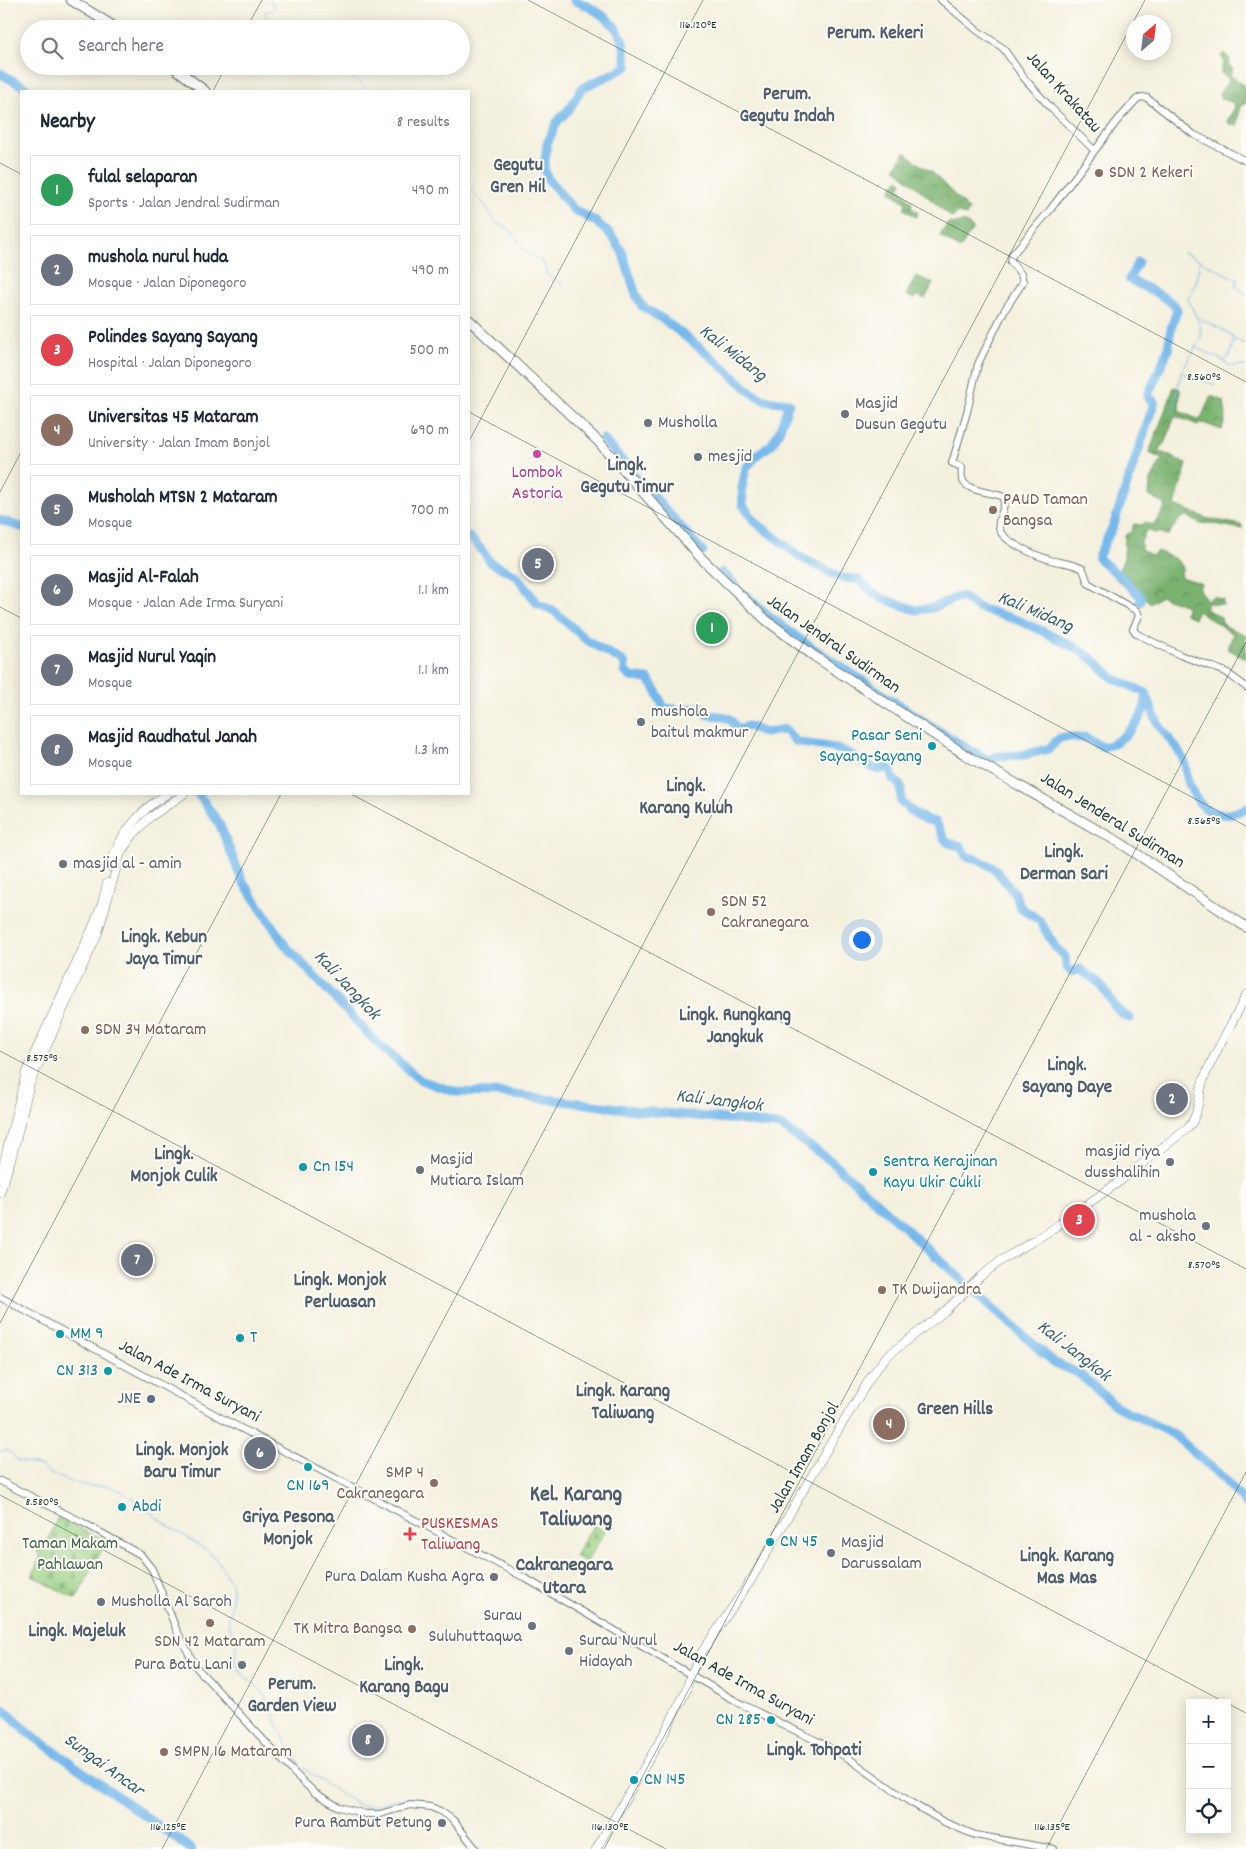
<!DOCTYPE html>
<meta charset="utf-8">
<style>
body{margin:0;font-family:Dekko,sans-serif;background:#f2f2f3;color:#1f2937}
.controls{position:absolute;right:15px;bottom:15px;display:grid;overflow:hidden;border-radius:0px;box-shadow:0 2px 12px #0003}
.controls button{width:45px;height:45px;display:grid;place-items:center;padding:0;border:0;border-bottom:1px solid #e0e1e3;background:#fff;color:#1f2937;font:25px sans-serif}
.compass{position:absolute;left:1126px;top:15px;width:45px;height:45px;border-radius:50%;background:#fff;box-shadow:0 2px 12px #0003;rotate:28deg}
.you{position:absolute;left:861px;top:939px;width:18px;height:18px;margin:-12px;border:4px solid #fff;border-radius:50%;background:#1a73e8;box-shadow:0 0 0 8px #1a73e833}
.badge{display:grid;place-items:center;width:32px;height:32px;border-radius:50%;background:#b5179e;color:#fff;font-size:16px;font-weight:700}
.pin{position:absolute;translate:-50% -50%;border:2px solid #fff;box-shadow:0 1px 5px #0006}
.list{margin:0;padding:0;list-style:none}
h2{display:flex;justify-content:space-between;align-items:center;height:65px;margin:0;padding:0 20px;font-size:21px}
h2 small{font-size:16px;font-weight:400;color:#747a83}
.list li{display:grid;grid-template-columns:32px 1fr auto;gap:15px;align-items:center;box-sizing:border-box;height:70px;margin:0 10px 10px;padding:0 10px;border:1px solid #e0e1e3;border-radius:0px}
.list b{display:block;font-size:19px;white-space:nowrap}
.list p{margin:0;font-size:16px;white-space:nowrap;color:#747a83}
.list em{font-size:16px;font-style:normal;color:#747a83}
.icon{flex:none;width:28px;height:28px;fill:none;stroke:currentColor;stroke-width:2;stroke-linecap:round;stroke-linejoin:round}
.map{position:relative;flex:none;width:1246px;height:1849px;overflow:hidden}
.search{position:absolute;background:#fff;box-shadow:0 2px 12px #0003;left:20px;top:20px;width:450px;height:55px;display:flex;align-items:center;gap:12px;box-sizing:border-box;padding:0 18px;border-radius:28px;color:#747a83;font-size:19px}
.panel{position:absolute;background:#fff;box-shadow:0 2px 12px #0003;left:20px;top:90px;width:450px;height:705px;border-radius:0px}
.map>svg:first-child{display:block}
</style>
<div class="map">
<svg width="1246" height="1849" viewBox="0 0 1246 1849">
<defs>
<pattern id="forest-crowns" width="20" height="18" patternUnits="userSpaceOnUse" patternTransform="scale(1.25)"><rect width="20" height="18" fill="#7ab26f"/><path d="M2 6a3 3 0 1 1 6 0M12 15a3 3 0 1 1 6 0" fill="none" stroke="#63925c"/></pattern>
<pattern id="cemetery-stones" width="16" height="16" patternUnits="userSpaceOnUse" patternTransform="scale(1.25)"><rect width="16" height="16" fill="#98cf81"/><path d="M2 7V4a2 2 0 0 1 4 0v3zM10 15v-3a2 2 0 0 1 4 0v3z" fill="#7ba96a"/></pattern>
</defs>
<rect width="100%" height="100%" fill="#fdfcf7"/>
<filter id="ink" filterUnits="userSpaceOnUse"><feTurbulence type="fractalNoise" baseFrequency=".02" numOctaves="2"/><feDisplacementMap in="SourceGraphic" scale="10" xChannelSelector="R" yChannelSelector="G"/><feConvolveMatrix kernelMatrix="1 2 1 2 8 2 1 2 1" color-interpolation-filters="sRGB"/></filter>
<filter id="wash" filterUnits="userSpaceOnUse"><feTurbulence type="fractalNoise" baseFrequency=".0096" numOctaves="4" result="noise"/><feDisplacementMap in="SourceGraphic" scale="20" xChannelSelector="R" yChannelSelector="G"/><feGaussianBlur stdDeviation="1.12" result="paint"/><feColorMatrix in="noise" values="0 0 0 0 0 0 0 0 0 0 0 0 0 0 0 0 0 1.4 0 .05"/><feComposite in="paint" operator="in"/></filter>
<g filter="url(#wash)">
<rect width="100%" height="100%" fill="#f4f0de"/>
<path fill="url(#forest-crowns)" stroke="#4c7852" d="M 1224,53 L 1230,59 L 1228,64 L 1233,69 L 1230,75 L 1246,87 L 1246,104 L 1240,106 L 1237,126 L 1230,124 L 1227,121 L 1235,107 L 1232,102 L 1221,99 L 1219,94 L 1228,82 L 1228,78 L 1221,73 L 1221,69 L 1225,61 L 1221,57 Z
M 905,152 L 923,167 L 932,172 L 969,210 L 966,216 L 958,213 L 952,218 L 895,168 Z
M 899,179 L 902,182 L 899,188 L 912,202 L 911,207 L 918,213 L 916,217 L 904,209 L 906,203 L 891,192 L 892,186 Z
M 963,221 L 973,228 L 960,249 L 940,236 L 948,223 L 958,224 Z
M 916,276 L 933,283 L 925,299 L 917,295 L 914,299 L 906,295 Z
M 1174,387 L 1180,389 L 1179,411 L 1200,420 L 1211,396 L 1224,401 L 1226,416 L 1222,430 L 1203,423 L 1198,425 L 1175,416 L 1165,442 L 1159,451 L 1187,464 L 1175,505 L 1206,518 L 1242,525 L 1242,529 L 1210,523 L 1200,524 L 1187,516 L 1180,519 L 1167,536 L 1159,532 L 1155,533 L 1146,530 L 1141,542 L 1141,549 L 1152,556 L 1157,551 L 1176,559 L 1183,567 L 1180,577 L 1201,583 L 1199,590 L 1207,600 L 1214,596 L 1223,600 L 1223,605 L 1208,603 L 1205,609 L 1221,617 L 1223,625 L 1246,635 L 1246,659 L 1228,649 L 1233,634 L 1198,611 L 1194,618 L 1185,614 L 1186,607 C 1180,601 1169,601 1161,596 L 1150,604 L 1144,596 L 1135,596 L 1116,579 L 1124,558 L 1125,535 L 1131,532 L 1134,524 L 1142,525 L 1145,522 L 1153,525 L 1160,516 L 1166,505 L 1149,496 L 1150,482 L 1162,459 L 1149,453 Z"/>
<path fill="url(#cemetery-stones)" stroke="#5c865a" d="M 58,1517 L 106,1542 L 76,1599 L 32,1576 L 41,1555 L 37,1552 L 41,1545 L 45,1546 Z
M 594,1524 L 605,1532 L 586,1563 L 575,1556 Z"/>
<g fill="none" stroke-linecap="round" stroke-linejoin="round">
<path stroke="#75b8eb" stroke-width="1" d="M 267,29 L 265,11 L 270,11 L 275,7 L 270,0
M 337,66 L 364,86 L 368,91
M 469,189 L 484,204 L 496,223 L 508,228 L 513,233 L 527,254 L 543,262 L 547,274 L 564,286
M 1183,252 L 1238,280 L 1235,285 L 1246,294
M 1199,318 L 1230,334 L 1234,340 L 1229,357 L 1224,361
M 1235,340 L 1246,344
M 1195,347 L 1224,361 C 1232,370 1237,365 1246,366
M 1182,373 L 1216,385
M 1173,412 L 1181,372 L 1200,340 L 1201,329 L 1198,320 L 1188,299 L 1196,283 L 1200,260
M 0,1451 L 8,1450 L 18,1461 L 41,1466 L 47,1472 L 68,1481 L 89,1486 L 109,1486 L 124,1492 L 164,1523 L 208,1551 L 218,1561 L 232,1585 L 232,1601 L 228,1624 L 235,1638 L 236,1649 L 234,1660 L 244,1676 L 257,1686 L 264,1694 L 285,1740 L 301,1767 L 356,1804 C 373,1810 379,1803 395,1800 C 406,1797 420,1800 430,1804
M 443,1810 L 450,1814"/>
<path stroke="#75b8eb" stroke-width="9" d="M 574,0 C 593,8 614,19 622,39 C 625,48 625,58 627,67 L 582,88 L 570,108 L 557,122 L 547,144 L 544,168 L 548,179 L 573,209 L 596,222 L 611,235 L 622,251 L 636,295 L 642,306 L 664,320 L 714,359 L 751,392 L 764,400 L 789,403 L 778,434 L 771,445 L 758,454 L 746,468 L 742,488 L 743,505 L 754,521 L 802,558 L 839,577 L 859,580 L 872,592 L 883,599 L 916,610 L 932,608 L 961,596 L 976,607 L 1020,621 L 1040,630 L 1080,650 L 1095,661 L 1113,678 L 1146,693 C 1150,703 1155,722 1162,729 C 1169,739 1179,749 1184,761 C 1187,769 1186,779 1190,787 C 1202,814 1221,821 1246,808
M 0,73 L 31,91
M 1138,262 L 1129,279 C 1140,286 1174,299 1177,310 L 1171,328 L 1168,350 L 1148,395 L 1149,398 L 1154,401 L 1154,403 L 1114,524 L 1099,555 L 1099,559 L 1121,577 L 1141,597 L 1140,602
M 603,439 L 703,552
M 0,520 L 21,527
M 469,537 L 481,549 L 491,563 L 516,575 L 538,604 L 554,611 L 585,639 L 622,661 L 625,664 L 625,672 L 631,677 L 648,679 L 654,687 L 664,708 L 681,710 L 702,707 L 707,715 L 721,716 L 730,719 L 735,726 L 740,728 L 748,726 L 765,733 L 785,729 L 795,741 C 810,746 826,745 841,750 C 855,754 864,766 879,770 L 884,768 L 890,769 L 893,779 L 901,786 L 901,802 C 911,812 922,820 936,822 L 944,838 L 948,843 L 961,846 L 966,856 L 977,859 L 995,869 L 1015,894 L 1020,907 L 1040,921 L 1055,947 L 1065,956 L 1066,966 L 1071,972 L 1080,969 C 1086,975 1094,978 1100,984 C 1109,994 1115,1014 1130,1018
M 722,572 L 735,585
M 746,595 C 783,631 827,657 869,685 C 909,711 947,738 988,760 L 998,756 L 1023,755 L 1048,749 C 1054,746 1055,740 1060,738 C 1068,734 1077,740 1085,737 L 1102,747 C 1122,744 1147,717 1146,696
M 198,794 L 219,823 L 242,880 L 285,945 L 378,1044 L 420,1080 L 455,1092 L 499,1093 L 634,1110 L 737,1120 L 781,1126 L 831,1161 L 1025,1337 L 1055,1363 L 1078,1373 L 1116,1406 L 1173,1434 L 1221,1476 L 1246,1504
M 0,1706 L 29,1733 L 191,1849"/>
</g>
</g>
<g filter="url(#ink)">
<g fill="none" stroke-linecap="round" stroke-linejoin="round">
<defs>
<path id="minor" d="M 941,0 L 978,31 L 1003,48 L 1024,78 L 1051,108 L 1094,150
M 1246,161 L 1193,134 L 1147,98 L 1142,97 L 1137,99 L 1117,121 L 1050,210 L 1012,255 L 1011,262 L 1021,274 L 1023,282 L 1004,311 L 978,364 L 967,412 L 952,463 L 962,467 C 962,470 961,475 962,478 C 964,492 994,492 1004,497 C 1007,508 995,520 1000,531 C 1006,543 1037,556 1050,560 C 1061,563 1073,563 1083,569 L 1088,583 L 1137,611 L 1139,616 L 1133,629 L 1137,634 L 1180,655 L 1226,672 L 1246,687
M 0,1297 L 227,1421 L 523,1577 L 741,1704 L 819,1742 L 848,1758 L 910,1802 L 944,1822 L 975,1835 L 1054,1849
M 0,1481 L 82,1522 L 141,1555 L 152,1569 L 177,1631 L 196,1667 L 295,1774 L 315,1793 L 339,1807 L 366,1814 L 380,1814 L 410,1805 L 431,1807 L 440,1811 L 453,1820 L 476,1849"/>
<path id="major" d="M 110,867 C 117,837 141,809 167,794
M 0,1178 L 26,1072 L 92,929 L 102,904 L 107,883
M 0,1193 L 12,1156 L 30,1083 L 98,933 L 121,852 L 134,834 L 149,818 L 184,794
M 596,1849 L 665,1732 L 686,1691 L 691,1674 L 702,1652 L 751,1580 L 836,1434 L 872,1375 L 886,1357 L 945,1311 L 981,1276 L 1002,1260 L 1048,1232 L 1123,1179 L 1188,1128 C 1201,1113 1197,1093 1205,1076 C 1217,1048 1233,1022 1246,995"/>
<path id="highway" d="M 71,0 L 118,29
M 172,66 L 205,91
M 469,320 L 598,441 L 702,559 L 766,620 L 814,656 L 927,730 L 969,757 L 1122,844 L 1246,927"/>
</defs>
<use href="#minor" stroke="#6a7c70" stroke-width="8"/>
<use href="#major" stroke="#6a7c70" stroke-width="9"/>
<use href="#highway" stroke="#6a7c70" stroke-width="11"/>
<use href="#minor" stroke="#fff" stroke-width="6"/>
<use href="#major" stroke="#fff" stroke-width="8"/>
<use href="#highway" stroke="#fff" stroke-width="9"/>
</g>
</g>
<path fill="none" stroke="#1f3d34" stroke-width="1" stroke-opacity="0.45" d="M 528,0 L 1246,382M 246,29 L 262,0M 213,91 L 226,66M 0,163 L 21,174M 469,412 L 1246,826M 469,441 L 703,0M 0,492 L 21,452M 0,607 L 21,618M 351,794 L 1246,1269M 0,1051 L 1226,1703M 0,1323 L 281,794M 0,1495 L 666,1849M 1227,1703 L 1246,1713M 162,1849 L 1145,0M 604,1849 L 1246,642M 1046,1849 L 1246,1472"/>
<g fill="#8d6e63" stroke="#fdfcf7" stroke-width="2">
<circle cx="1099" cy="173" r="5"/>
<circle cx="993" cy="510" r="5"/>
<circle cx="711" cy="912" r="5"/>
<circle cx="85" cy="1030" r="5"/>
<circle cx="882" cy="1290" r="5"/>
<circle cx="434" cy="1483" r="5"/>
<circle cx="210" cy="1623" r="5"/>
<circle cx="412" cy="1629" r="5"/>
<circle cx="164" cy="1752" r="5"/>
</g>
<g fill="#6b7280" stroke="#fdfcf7" stroke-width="2">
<circle cx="845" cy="414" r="5"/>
<circle cx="648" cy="423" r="5"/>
<circle cx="698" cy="457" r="5"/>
<circle cx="641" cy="722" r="5"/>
<circle cx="63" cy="864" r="5"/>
<circle cx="1170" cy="1162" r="5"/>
<circle cx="420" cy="1170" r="5"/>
<circle cx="1206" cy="1226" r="5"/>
<circle cx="831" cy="1553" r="5"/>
<circle cx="494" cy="1577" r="5"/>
<circle cx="101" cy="1602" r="5"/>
<circle cx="532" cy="1626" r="5"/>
<circle cx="569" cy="1651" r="5"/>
<circle cx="242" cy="1665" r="5"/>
<circle cx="442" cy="1823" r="5"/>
</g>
<circle fill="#d1479c" stroke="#fdfcf7" stroke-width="2" cx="537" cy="454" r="5"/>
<g fill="#0f9aa8" stroke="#fdfcf7" stroke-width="2">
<circle cx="932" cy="746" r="5"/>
<circle cx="303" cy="1167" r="5"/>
<circle cx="873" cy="1172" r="5"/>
<circle cx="60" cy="1334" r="5"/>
<circle cx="240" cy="1338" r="5"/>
<circle cx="108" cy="1371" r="5"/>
<circle cx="308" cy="1467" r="5"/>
<circle cx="122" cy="1507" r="5"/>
<circle cx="770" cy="1542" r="5"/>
<circle cx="771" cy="1720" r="5"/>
<circle cx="634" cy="1780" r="5"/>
</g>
<circle fill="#5c6f8a" stroke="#fdfcf7" stroke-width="2" cx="151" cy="1399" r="5"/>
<path fill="#e0444e" stroke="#fdfcf7" stroke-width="2" d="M407.5 1526.5h5v5h5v5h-5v5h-5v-5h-5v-5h5z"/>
<g text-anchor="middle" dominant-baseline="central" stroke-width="4" stroke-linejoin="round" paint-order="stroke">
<g font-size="18" fill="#1f3d34" stroke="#fdfcf7">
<text transform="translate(1063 93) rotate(48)">Jalan Krakatau</text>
<text transform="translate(833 645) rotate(35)">Jalan Jendral Sudirman</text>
<text transform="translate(1112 821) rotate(32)">Jalan Jenderal Sudirman</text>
<text transform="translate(189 1382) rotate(28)">Jalan Ade Irma Suryani</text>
<text transform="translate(805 1458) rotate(-60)">Jalan Imam Bonjol</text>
<text transform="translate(743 1684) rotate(29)">Jalan Ade Irma Suryani</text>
</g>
<g font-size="18" fill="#785e54" stroke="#fdfcf7" text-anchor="start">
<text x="1109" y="173">SDN 2 Kekeri</text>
<text x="1003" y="500">PAUD Taman<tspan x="1003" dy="21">Bangsa</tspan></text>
<text x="721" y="902">SDN 52<tspan x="721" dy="21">Cakranegara</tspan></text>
<text x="95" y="1030">SDN 34 Mataram</text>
<text x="892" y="1290">TK Dwijandra</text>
<text x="424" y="1473" text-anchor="end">SMP 4<tspan x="424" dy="21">Cakranegara</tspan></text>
<text x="402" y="1629" text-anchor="end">TK Mitra Bangsa</text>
<text x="210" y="1642" text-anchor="middle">SDN 42 Mataram</text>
<text x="174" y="1752">SMPN 16 Mataram</text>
</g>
<g font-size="18" fill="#5b616d" stroke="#fdfcf7" text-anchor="start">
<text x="855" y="404">Masjid<tspan x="855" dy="21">Dusun Gegutu</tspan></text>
<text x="658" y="423">Musholla</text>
<text x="708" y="457">mesjid</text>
<text x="651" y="712">mushola<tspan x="651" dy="21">baitul makmur</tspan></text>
<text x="73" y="864">masjid al - amin</text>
<text x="1160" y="1152" text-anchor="end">masjid riya<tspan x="1160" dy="21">dusshalihin</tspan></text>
<text x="430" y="1160">Masjid<tspan x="430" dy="21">Mutiara Islam</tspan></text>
<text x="1196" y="1216" text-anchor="end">mushola<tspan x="1196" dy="21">al - aksho</tspan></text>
<text x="841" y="1543">Masjid<tspan x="841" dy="21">Darussalam</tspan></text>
<text x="484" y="1577" text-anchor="end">Pura Dalam Kusha Agra</text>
<text x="111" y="1602">Musholla Al Saroh</text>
<text x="522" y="1616" text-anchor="end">Surau<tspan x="522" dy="21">Suluhuttaqwa</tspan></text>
<text x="579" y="1641">Surau Nurul<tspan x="579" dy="21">Hidayah</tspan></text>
<text x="232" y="1665" text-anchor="end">Pura Batu Lani</text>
<text x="432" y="1823" text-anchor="end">Pura Rambut Petung</text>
</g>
<g font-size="18" fill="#b23c85" stroke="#fdfcf7">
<text x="537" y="473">Lombok<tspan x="537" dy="21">Astoria</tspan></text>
</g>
<g font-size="18" fill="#0d838f" stroke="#fdfcf7" text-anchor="start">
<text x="922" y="736" text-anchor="end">Pasar Seni<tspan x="922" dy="21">Sayang-Sayang</tspan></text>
<text x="883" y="1162">Sentra Kerajinan<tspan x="883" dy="21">Kayu Ukir Cukli</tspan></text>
<text x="313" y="1167">Cn 154</text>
<text x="70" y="1334">MM 9</text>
<text x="250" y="1338">T</text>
<text x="98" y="1371" text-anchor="end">CN 313</text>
<text x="308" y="1486" text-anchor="middle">CN 169</text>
<text x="132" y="1507">Abdi</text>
<text x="780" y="1542">CN 45</text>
<text x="761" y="1720" text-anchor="end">CN 285</text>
<text x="644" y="1780">CN 145</text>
</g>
<g font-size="18" fill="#4e5e75" stroke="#fdfcf7" text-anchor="end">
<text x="141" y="1399">JNE</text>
</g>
<g font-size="18" fill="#be3a42" stroke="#fdfcf7" text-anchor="start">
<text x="421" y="1524">PUSKESMAS<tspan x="421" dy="21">Taliwang</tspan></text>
</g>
<g font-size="18" fill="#3d6247" stroke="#fdfcf7">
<text x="70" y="1544">Taman Makam<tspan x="70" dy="21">Pahlawan</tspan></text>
</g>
<g font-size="19" font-weight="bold" fill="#505e6b" stroke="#fdfcf7">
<text x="875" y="34">Perum. Kekeri</text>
<text x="787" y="95">Perum.<tspan x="787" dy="22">Gegutu Indah</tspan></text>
<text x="518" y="166">Gegutu<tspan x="518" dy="22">Gren Hil</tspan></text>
<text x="627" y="466">Lingk.<tspan x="627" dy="22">Gegutu Timur</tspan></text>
<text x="686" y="787">Lingk.<tspan x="686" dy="22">Karang Kuluh</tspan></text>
<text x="1064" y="853">Lingk.<tspan x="1064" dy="22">Derman Sari</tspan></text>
<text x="164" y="938">Lingk. Kebun<tspan x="164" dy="22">Jaya Timur</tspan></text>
<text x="735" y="1016">Lingk. Rungkang<tspan x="735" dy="22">Jangkuk</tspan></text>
<text x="1067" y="1066">Lingk.<tspan x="1067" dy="22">Sayang Daye</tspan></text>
<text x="174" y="1155">Lingk.<tspan x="174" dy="22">Monjok Culik</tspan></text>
<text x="340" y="1281">Lingk. Monjok<tspan x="340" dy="22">Perluasan</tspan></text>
<text x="623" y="1392">Lingk. Karang<tspan x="623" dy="22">Taliwang</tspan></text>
<text x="955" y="1410">Green Hills</text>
<text x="182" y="1451">Lingk. Monjok<tspan x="182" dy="22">Baru Timur</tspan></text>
<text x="288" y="1518">Griya Pesona<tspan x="288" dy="22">Monjok</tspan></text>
<text x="1067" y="1557">Lingk. Karang<tspan x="1067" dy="22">Mas Mas</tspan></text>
<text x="77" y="1632">Lingk. Majeluk</text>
<text x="404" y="1666">Lingk.<tspan x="404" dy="22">Karang Bagu</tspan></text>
<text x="292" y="1685">Perum.<tspan x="292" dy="22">Garden View</tspan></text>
<text x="814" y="1751">Lingk. Tohpati</text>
</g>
<g font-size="19" font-style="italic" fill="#39626b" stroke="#fdfcf7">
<text transform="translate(732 354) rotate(38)">Kali Midang</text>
<text transform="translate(1035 613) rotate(23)">Kali Midang</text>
<text transform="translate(346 986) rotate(47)">Kali Jangkok</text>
<text transform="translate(719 1102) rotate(7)">Kali Jangkok</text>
<text transform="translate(1073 1352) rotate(38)">Kali Jangkok</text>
<text transform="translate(103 1766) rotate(36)">Sungai Ancar</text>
</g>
<g font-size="20" font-weight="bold" fill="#505e6b" stroke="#fdfcf7">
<text x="564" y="1566">Cakranegara<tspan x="564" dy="23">Utara</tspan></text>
</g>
<g font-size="22" font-weight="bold" fill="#505e6b" stroke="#fdfcf7">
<text x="576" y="1495">Kel. Karang<tspan x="576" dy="25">Taliwang</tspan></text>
</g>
</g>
<g font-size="12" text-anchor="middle" fill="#1f3d34" stroke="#fdfcf7" stroke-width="4" stroke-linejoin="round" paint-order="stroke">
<text x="698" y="28">116.120°E</text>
<text x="1204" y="380">8.560°S</text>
<text x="1204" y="824">8.565°S</text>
<text x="42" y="1061">8.575°S</text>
<text x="1204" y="1268">8.570°S</text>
<text x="42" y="1505">8.580°S</text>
<text x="168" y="1830">116.125°E</text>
<text x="610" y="1830">116.130°E</text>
<text x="1052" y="1830">116.135°E</text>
</g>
</svg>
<div class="controls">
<button>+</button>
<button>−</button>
<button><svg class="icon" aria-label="locate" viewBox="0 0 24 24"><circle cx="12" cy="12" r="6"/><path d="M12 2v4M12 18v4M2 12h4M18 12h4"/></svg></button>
</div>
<svg class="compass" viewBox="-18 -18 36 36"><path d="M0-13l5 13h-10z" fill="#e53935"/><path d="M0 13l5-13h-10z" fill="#747a83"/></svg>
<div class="you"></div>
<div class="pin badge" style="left:712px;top:628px;background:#2e9e5b">1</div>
<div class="pin badge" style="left:1172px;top:1099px;background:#6b7280">2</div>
<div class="pin badge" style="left:1079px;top:1220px;background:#e0444e">3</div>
<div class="pin badge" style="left:889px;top:1424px;background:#8d6e63">4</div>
<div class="pin badge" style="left:538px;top:564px;background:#6b7280">5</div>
<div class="pin badge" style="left:260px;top:1453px;background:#6b7280">6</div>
<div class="pin badge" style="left:137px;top:1260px;background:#6b7280">7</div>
<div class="pin badge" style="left:368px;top:1740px;background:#6b7280">8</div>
<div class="search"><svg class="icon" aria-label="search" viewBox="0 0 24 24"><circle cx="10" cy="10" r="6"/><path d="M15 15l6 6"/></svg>Search here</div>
<section class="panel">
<h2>Nearby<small>8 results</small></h2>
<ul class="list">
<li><span class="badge" style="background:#2e9e5b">1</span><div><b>fulal selaparan</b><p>Sports · Jalan Jendral Sudirman</p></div><em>490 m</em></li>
<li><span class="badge" style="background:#6b7280">2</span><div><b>mushola nurul huda</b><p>Mosque · Jalan Diponegoro</p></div><em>490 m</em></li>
<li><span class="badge" style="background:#e0444e">3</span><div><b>Polindes Sayang Sayang</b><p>Hospital · Jalan Diponegoro</p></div><em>500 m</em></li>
<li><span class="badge" style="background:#8d6e63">4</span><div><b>Universitas 45 Mataram</b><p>University · Jalan Imam Bonjol</p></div><em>690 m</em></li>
<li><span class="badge" style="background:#6b7280">5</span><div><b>Musholah MTSN 2 Mataram</b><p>Mosque</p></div><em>700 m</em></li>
<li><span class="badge" style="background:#6b7280">6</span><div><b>Masjid Al-Falah</b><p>Mosque · Jalan Ade Irma Suryani</p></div><em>1.1 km</em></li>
<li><span class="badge" style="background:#6b7280">7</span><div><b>Masjid Nurul Yaqin</b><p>Mosque</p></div><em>1.1 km</em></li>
<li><span class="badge" style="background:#6b7280">8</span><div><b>Masjid Raudhatul Janah</b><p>Mosque</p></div><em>1.3 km</em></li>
</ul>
</section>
</div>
